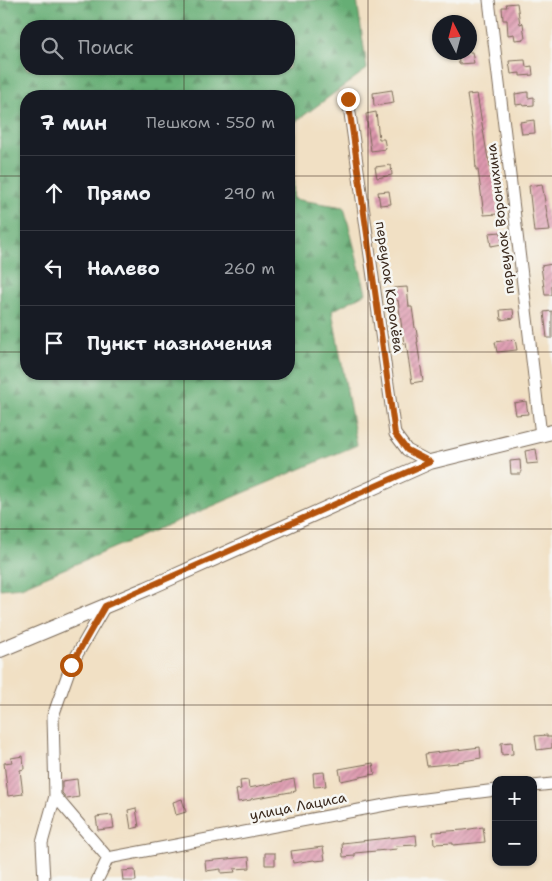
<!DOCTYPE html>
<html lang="ru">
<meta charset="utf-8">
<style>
body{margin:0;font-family:"Shantell Sans",sans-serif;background:#242831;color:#f1f3f6}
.controls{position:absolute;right:15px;bottom:15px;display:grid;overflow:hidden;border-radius:10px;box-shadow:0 1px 4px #0004}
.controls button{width:45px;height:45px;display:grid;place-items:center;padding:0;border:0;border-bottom:1px solid #363941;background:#171b24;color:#f1f3f6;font:25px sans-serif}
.compass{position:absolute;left:432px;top:15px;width:45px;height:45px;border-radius:50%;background:#171b24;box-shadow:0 1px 4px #0004;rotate:354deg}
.stop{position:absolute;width:15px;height:15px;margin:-11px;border:4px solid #b45309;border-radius:50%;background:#fff}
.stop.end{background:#b45309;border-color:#fff;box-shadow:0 1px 5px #0008}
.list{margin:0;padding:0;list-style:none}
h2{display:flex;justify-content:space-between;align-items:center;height:65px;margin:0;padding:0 20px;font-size:21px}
h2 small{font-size:16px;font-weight:400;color:#9ea1a6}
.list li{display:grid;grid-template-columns:32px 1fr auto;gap:15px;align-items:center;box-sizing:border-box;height:75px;padding:0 20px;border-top:1px solid #363941}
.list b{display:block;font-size:19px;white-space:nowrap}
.list em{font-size:16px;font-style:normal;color:#9ea1a6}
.icon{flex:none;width:28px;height:28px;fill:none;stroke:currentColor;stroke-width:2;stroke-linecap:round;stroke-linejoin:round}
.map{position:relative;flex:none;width:552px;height:881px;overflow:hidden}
.search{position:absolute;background:#171b24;box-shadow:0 1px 4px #0004;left:20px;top:20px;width:275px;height:55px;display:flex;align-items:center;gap:12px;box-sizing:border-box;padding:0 18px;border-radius:20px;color:#9ea1a6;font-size:19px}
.panel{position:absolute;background:#171b24;box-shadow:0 1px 4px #0004;left:20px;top:90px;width:275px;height:290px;border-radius:20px}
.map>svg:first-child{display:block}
</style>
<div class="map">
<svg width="552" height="881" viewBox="0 0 552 881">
<defs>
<pattern id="forest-firs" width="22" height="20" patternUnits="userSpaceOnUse" patternTransform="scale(1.25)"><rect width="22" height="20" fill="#66ae75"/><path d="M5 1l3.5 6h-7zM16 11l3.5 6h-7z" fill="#558e5f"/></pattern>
<pattern id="building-hatch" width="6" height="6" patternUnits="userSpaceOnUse" patternTransform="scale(1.25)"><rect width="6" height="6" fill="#de99af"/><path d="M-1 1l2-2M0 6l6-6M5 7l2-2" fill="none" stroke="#b57d8e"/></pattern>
</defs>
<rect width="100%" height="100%" fill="#f6f6f2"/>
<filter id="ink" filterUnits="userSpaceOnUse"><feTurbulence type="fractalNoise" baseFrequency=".02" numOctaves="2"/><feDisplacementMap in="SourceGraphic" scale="10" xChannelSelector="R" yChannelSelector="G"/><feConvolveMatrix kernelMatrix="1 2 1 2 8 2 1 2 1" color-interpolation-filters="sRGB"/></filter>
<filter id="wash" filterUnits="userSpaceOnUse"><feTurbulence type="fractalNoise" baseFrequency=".0096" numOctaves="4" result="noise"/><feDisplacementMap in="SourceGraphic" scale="20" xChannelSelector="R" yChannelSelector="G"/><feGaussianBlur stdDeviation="1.12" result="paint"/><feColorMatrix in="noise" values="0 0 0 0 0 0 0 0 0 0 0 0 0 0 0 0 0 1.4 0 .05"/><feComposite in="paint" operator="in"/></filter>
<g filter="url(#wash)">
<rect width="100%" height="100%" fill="#f1e0c4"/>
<path fill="url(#forest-firs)" stroke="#506c4a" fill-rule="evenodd" d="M 0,0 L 357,0 L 367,69 L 295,122 L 293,199 L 344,207 L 366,293 L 332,311 L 357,445 L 21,587 L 0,589 ZM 26,26 L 289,26 L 289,69 L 26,69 ZM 26,96 L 289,96 L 289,374 L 26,374 Z"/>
<g id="blocks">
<path fill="url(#building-hatch)" d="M 517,3 L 520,24 L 523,23 L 525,39 L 515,40 L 514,34 L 508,35 L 507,20 L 503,20 L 502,7 L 507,7 L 506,4 Z
M 458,52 L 472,52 L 474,63 L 459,64 Z
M 525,60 L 526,67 L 532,66 L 533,75 L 520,76 L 520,73 L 511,74 L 509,61 Z
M 392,90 L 394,103 L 374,106 L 373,93 Z
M 528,92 L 528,98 L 534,97 L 534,105 L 523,106 L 523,104 L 516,105 L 515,94 Z
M 477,94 L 488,159 L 489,159 L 492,180 L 494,180 L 498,214 L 484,215 L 478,170 L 476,170 L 474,138 L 467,95 Z
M 376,112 L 379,139 L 384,139 L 386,149 L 371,151 L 366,114 Z
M 534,120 L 535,133 L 522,134 L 520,122 Z
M 391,165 L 392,175 L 377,178 L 375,167 Z
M 542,184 L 550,231 L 534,232 L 529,186 Z
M 389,191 L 391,204 L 380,205 L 378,192 Z
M 501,232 L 502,244 L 491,246 L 489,233 Z
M 552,264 L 552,295 L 545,295 L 541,266 Z
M 407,287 L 409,307 L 412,307 L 415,328 L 416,328 L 418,342 L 417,342 L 423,381 L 412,383 L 406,343 L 404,344 L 398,300 L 395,301 L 393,288 Z
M 513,309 L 514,318 L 501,320 L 500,310 Z
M 552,311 L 552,338 L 547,338 L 544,312 Z
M 515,339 L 517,350 L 497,352 L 495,342 Z
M 526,401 L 528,414 L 516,415 L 514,403 Z
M 536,449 L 538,463 L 527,464 L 525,451 Z
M 520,460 L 521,474 L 511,474 L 510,461 Z
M 547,735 L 547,737 L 552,737 L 552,748 L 537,750 L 535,736 Z
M 512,742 L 513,754 L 502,755 L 501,743 Z
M 480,747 L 481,758 L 458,762 L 458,763 L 427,766 L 425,754 Z
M 23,756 L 24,769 L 20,770 L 23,794 L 8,796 L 4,763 L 12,762 L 11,758 Z
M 373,763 L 375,774 L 341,781 L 339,769 Z
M 324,772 L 326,786 L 314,787 L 313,773 Z
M 77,779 L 79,797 L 67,799 L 62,793 L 62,781 Z
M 294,779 L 296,791 L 251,799 L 251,800 L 238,802 L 236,790 L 241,789 L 240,781 L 248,780 L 249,788 Z
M 182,799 L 186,812 L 176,815 L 173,802 Z
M 136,808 L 139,827 L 131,829 L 128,810 Z
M 112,815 L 114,828 L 98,830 L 96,817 Z
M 483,827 L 485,842 L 453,845 L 453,843 L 434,844 L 433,832 L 464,830 Z
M 416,835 L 417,845 L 396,846 L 397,849 L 355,853 L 355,856 L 343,857 L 342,843 Z
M 323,847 L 325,860 L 315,861 L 314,860 L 293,863 L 291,851 Z
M 265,853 L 275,853 L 275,865 L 265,865 Z
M 249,857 L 250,868 L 234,869 L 235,872 L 221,873 L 221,869 L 206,871 L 205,861 Z
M 135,870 L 136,881 L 123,881 L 122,871 Z"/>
</g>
</g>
<g filter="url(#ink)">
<use href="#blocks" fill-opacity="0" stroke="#7b6a58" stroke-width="1"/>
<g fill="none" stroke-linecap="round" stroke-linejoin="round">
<defs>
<path id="minor" d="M 489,0 L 541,435
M 348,99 L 395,434 L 407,450 L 430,462
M 533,786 L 552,784
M 108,858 L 401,802 L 496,790
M 44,881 L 42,843 L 55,796
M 97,881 L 108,858 L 55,796 L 53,716 L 71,665 L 105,606"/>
<path id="tertiary" d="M 0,650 L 146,589 L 430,462 L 552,432"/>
</defs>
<use href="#minor" stroke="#7b6a58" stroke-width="13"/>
<use href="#tertiary" stroke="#7b6a58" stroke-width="16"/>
<use href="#minor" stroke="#fff" stroke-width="11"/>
<use href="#tertiary" stroke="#fff" stroke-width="14"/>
</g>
</g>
<g fill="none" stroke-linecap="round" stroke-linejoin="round" filter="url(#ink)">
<path stroke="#b45309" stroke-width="6" d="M 71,665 L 105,606 L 430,462 L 407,450 L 395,434 L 348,99"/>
</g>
<path fill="none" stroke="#3b2a1e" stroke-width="1" stroke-opacity="0.55" d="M 184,0 L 184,26M 368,0 L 368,881M 184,69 L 184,96M 0,176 L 26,176M 289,176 L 552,176M 0,352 L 26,352M 289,352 L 552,352M 184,374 L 184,881M 0,529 L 552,529M 0,705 L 552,705"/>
<g text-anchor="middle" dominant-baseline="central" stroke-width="5" stroke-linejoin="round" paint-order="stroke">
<g font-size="14" fill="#3b2a1e" stroke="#f6f6f2">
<text transform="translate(500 219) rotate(-97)">переулок Воронихина</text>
<text transform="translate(390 287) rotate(82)">переулок Королёва</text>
<text transform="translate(298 806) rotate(-11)">улица Лациса</text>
</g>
</g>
</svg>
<div class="controls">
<button>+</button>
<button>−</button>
</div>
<svg class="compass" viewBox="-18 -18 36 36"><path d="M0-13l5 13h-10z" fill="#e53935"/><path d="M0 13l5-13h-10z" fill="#9ea1a6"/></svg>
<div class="stop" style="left:71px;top:665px"></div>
<div class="stop end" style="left:348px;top:99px"></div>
<div class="search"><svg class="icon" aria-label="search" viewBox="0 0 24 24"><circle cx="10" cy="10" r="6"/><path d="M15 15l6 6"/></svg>Поиск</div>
<section class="panel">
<h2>7 мин<small>Пешком · 550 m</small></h2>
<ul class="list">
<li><svg class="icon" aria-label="ahead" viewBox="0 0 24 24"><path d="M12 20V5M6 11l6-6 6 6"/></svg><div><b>Прямо</b></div><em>290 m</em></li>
<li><svg class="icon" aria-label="left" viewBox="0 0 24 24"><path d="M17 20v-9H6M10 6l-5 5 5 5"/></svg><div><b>Налево</b></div><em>260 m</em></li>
<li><svg class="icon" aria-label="arrive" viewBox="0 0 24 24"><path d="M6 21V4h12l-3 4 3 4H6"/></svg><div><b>Пункт назначения</b></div></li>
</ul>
</section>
</div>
